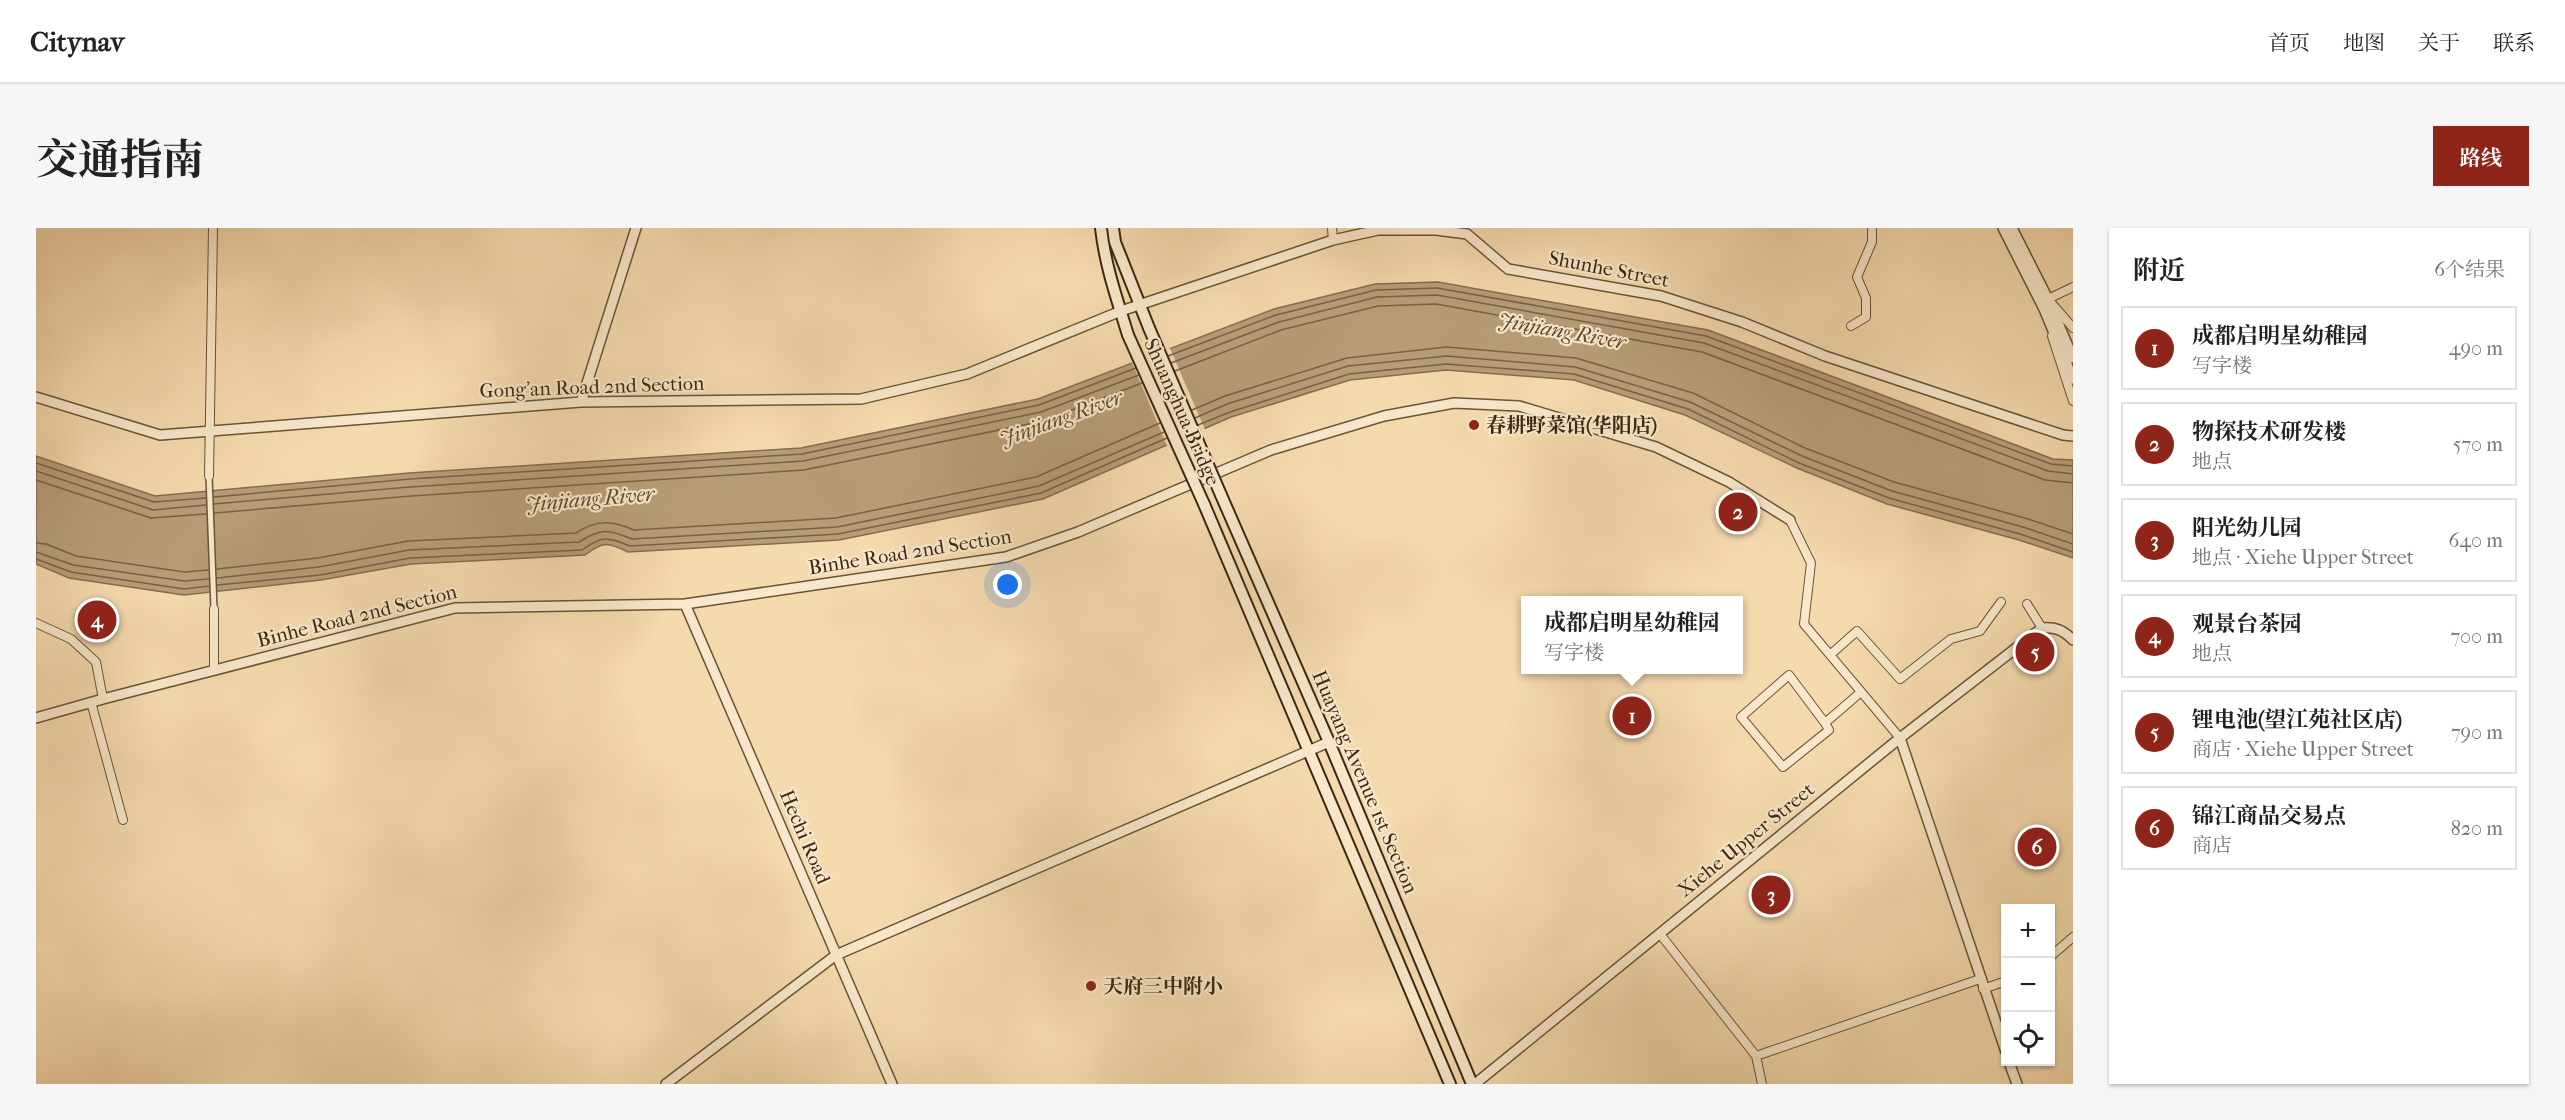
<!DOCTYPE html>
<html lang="zh">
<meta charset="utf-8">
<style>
body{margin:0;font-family:"IM FELL French Canon","Noto Serif SC",serif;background:#f6f6f6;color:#222}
.controls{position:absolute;right:18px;bottom:18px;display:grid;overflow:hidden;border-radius:0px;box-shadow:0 2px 4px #0004}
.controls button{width:54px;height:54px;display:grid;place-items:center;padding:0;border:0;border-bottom:2px solid #e0e0e0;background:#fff;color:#222;font:30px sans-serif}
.you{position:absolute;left:972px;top:357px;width:21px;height:21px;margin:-15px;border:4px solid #fff;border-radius:50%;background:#1a73e8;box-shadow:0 0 0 9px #1a73e833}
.badge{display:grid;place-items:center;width:39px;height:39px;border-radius:50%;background:#8f2418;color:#fff;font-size:20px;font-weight:700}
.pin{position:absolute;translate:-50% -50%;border:3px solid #fff;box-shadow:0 2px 6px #0006}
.popup{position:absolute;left:1485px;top:368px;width:222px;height:78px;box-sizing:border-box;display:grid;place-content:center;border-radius:0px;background:#fff;filter:drop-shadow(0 2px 4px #0005);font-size:20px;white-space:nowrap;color:#767676}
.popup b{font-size:22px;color:#222}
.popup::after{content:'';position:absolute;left:50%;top:100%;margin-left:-12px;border:12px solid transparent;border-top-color:#fff}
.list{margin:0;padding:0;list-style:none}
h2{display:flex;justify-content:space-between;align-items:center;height:78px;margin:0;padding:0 24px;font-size:26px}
h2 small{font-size:20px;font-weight:400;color:#767676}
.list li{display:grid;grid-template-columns:39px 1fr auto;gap:18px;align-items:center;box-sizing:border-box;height:84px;margin:0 12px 12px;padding:0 12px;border:2px solid #e0e0e0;border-radius:0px}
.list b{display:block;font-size:22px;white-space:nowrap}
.list p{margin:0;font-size:20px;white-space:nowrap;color:#767676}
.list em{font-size:20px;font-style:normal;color:#767676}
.icon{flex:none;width:33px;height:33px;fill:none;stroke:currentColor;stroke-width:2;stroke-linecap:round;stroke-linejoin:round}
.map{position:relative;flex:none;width:2037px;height:856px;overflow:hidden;border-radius:0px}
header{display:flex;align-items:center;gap:36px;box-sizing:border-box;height:84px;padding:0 30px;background:#fff;border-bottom:2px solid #e0e0e0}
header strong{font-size:28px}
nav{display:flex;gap:33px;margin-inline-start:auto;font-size:21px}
.intro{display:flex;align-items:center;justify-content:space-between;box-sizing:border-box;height:144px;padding:0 36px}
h1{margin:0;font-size:42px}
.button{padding:15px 27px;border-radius:0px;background:#8f2418;color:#fff;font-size:21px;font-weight:700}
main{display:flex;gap:36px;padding:0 36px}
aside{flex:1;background:#fff;border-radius:0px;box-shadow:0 2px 4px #0004}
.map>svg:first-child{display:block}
</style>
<header>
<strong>Citynav</strong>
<nav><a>首页</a><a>地图</a><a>关于</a><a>联系</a></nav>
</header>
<div class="intro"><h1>交通指南</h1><a class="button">路线</a></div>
<main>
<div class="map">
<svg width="2037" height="856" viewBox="0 0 2037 856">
<rect width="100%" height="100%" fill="#f5daae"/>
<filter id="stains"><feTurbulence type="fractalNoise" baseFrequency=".00333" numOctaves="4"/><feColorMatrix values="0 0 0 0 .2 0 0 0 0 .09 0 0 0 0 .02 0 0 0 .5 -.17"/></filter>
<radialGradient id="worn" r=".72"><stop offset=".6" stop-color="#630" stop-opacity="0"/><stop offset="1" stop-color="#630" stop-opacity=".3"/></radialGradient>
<path fill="#b69d78" stroke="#856e4e" stroke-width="1.5" d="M 1402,54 L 1672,102 L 2017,231 L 2037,232 L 2037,330 L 1983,312 L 1851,276 L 1761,240 L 1649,187 L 1538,152 L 1410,142 L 1314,152 L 1195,189 L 1007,271 L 803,312 L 592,324 C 572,314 567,313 549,327 L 375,336 L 285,352 L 148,367 L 33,350 L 0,336 L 0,228 L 119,268 L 373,245 L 765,220 L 1002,171 L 1238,81 L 1339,56 Z"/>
<path fill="#f5daae" d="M 1133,118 L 1170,204 L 1132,220 L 1095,132 Z"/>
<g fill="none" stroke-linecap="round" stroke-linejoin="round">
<path stroke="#786244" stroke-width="1.5" d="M 1132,128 L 1240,87 L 1340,62 L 1401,60 L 1670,108 L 2015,236 L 2037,238
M 1135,135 L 1243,94 L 1341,69 L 1401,67 L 1668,115 L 2012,243 L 2037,246
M 1139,143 L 1245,102 L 1342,78 L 1400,76 L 1666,124 L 2009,252 L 2037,255
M 1156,182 L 1189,168 L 1311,130 L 1411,119 L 1540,130 L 1657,165 L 1769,220 L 1858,254 L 1989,290 L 2037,306
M 1159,190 L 1191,176 L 1312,138 L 1411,128 L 1539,139 L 1654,174 L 1766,228 L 1856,263 L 1987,299 L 2037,316
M 1162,197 L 1194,184 L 1313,146 L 1410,136 L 1538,146 L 1652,181 L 1763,235 L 1853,270 L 1984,306 L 2037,324
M 0,235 L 118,274 L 170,270
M 0,243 L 117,282 L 170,277
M 0,252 L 115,290 L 170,286
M 178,269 L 374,251 L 766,226 L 1003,177 L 1100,140
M 178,276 L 374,259 L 767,233 L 1005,184 L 1103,147
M 179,285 L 375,268 L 768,242 L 1007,193 L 1106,155
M 0,315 L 10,316 L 40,328 L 148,344 L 172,342
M 0,324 L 37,337 L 148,353 L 173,351
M 0,331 L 35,344 L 148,361 L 173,358
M 181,341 L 282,330 L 372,313 L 540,305 C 560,292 575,292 598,302 L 800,290 L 1000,249 L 1124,195
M 181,350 L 283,339 L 373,322 L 543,314 C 565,300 572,301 596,311 L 801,299 L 1003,258 L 1128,204
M 181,357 L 284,347 L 374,330 L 546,322 C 567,307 571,309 594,318 L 802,306 L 1005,265 L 1131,210"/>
<defs>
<path id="pedestrian" d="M 173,248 L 178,381"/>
<path id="minor" d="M 1296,0 L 1297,12
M 2037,59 L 2012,71 L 2037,100
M 1815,98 L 1830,89 L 1830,70 L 1821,49 L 1836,14 L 1836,0
M 2016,108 L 2037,173
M 173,248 L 177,0
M 1754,292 L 1775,335 L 1768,396 L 1864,510
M 1991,376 L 2006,400
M 0,395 L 35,411 L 60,434 L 67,471
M 1794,427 L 1821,403 L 1864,451 L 1915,411 L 1944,403 L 1965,374
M 178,442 L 178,381
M 55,474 L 87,592
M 1789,495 L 1753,447 L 1705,489 L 1747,539 L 1793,502 L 1789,495 L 1825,464
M 1624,706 L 1720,828 L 1726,856
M 2014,729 L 2037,709
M 1947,761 L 1970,753
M 1720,828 L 1944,751"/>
<path id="tertiary" d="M 1967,0 L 2008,81 L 2037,151
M 1976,0 L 2012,71 L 2037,130
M 0,169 L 124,207 L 545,174 L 825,171 L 931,146 L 1085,83 L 1297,12 L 1342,2 L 1400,2 L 1431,6 L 1472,41 L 1625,68 L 1706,94 L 1789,128 L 2027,207 L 2037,208
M 545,174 L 600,0
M 649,376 L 856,856
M 0,490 L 67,471 L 419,380 L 649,376 L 970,329 L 1042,304 L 1235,222 L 1348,188 L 1418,175 L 1483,178 L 1620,219 L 1693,254 L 1754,292
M 1864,510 L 1970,824
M 1973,834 L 1981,856
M 630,856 L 800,727 L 1293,514
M 1439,856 L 1864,510 L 2006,400 C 2020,399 2027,402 2037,412"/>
<path id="secondary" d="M 1065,0 C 1069,37 1081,71 1092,107
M 1077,0 L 1079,14 L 1113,100
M 1185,267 L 1293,514 L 1436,856
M 1168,276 L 1414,856"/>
</defs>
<use href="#pedestrian" stroke="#6a5438" stroke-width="8"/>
<use href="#minor" stroke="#6a5438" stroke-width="10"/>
<use href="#tertiary" stroke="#6a5438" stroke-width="12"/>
<use href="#secondary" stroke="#3b2710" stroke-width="14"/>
<use href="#pedestrian" stroke="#f8e7ca" stroke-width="5"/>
<use href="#minor" stroke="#f8e7ca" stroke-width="8"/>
<use href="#tertiary" stroke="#f8e7ca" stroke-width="9"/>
<use href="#secondary" stroke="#f8e7ca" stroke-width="10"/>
<defs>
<path id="secondary-bridge" d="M 1113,100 L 1185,267
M 1092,107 L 1168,276"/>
</defs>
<use href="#secondary-bridge" stroke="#3b2710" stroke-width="14" stroke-linecap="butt"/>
<use href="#secondary-bridge" stroke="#f8e7ca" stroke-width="10"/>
</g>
<g fill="#8f2418" stroke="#f8e7ca" stroke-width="2">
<circle cx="1438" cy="197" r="6"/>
<circle cx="1055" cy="758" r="6"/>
</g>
<g text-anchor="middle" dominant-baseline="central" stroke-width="4.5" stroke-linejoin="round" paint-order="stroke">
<g font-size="20" fill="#3b2710" stroke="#f8e7ca">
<text transform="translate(1573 41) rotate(11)">Shunhe Street</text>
<text transform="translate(556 159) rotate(-2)">Gong'an Road 2nd Section</text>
<text transform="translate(1146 184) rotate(66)">Shuanghua Bridge</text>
<text transform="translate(874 324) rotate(-9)">Binhe Road 2nd Section</text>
<text transform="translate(321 388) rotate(-14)">Binhe Road 2nd Section</text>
<text transform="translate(1329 554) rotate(67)">Huayang Avenue 1st Section</text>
<text transform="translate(769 609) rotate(67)">Hechi Road</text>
<text transform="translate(1710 612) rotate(-39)">Xiehe Upper Street</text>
</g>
<g font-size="20" font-weight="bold" fill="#3b2710" stroke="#f8e7ca" text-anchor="start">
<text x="1450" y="197">春耕野菜馆(华阳店)</text>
<text x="1067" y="758">天府三中附小</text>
</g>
<g font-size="21" font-style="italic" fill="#604a2f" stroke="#f8e7ca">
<text transform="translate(1526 103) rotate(10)">Jinjiang River</text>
<text transform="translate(1025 190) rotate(-20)">Jinjiang River</text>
<text transform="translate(554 271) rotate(-5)">Jinjiang River</text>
</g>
</g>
<rect width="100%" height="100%" filter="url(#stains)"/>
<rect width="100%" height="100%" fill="url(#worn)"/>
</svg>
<div class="controls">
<button>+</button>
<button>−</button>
<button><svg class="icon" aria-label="locate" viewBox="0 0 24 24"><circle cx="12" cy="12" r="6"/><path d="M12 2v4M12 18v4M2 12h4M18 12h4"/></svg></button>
</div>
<div class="you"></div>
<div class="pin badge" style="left:1596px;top:488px">1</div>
<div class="popup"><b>成都启明星幼稚园</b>写字楼</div>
<div class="pin badge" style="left:1702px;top:284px">2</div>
<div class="pin badge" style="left:1735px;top:667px">3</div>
<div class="pin badge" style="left:61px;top:392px">4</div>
<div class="pin badge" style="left:1999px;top:424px">5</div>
<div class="pin badge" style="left:2001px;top:619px">6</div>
</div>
<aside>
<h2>附近<small>6个结果</small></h2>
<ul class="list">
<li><span class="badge">1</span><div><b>成都启明星幼稚园</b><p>写字楼</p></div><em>490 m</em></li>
<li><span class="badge">2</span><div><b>物探技术研发楼</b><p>地点</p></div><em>570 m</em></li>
<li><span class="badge">3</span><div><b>阳光幼儿园</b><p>地点 · Xiehe Upper Street</p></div><em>640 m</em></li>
<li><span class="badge">4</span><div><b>观景台茶园</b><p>地点</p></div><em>700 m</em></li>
<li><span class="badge">5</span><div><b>锂电池(望江苑社区店)</b><p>商店 · Xiehe Upper Street</p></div><em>790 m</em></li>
<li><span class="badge">6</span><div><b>锦江商品交易点</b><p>商店</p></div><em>820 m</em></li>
</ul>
</aside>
</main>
